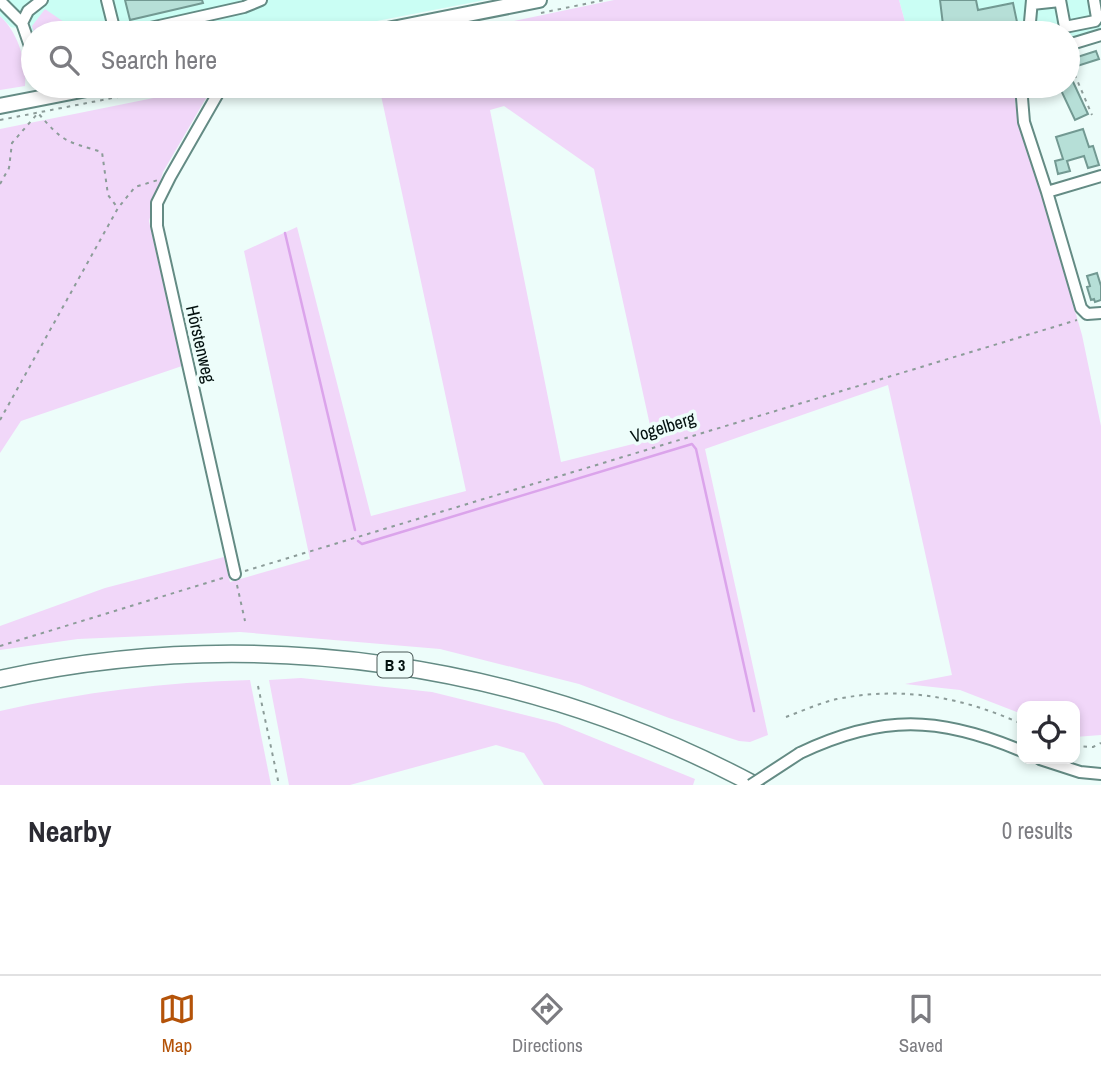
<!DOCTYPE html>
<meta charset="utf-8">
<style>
body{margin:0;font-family:"Archivo Narrow",sans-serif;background:#f7f7f7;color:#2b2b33}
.controls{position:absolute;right:21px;bottom:21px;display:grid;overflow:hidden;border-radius:14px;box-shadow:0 4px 10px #0003}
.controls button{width:63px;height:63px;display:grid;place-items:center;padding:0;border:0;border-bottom:2px solid #e1e1e2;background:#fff;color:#2b2b33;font:35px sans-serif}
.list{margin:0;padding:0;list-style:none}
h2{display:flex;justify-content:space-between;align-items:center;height:91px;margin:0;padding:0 28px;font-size:30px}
h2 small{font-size:23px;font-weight:400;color:#7c7c81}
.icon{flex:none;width:38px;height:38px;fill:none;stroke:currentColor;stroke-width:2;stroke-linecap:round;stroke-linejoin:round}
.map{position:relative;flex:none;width:1101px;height:785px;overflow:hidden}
.search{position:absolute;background:#fff;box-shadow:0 4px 10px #0003;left:21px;right:21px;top:21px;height:77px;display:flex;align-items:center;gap:18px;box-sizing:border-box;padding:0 24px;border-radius:38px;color:#7c7c81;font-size:26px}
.sheet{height:189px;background:#fff}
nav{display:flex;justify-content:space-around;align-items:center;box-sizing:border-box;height:98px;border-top:2px solid #e1e1e2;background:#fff;font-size:19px;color:#7c7c81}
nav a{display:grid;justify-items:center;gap:4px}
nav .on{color:#b45309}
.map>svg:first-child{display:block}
</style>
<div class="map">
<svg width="1101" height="785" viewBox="0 0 1101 785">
<rect width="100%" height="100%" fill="#edfdfa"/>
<path fill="#cafef4" d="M 0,0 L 485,0 L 315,33 L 41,33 L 11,27 L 0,16 Z
M 899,0 L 1100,0 L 1101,29 L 1068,38 L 1068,33 L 908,33 Z"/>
<path fill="#f1d7f9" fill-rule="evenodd" d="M 614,0 L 899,0 L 908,33 L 456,33 Z
M 45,9 L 80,33 L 34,33 L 32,26 Z
M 0,16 C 18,33 27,61 25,86 L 0,90 Z
M 213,86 L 163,172 L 149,221 L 182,366 L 21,421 L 0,453 L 0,129 Z
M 379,86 L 1017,86 L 1015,104 L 1082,335 L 1101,426 L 1101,735 L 1075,737 L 1075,706 L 1022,706 L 1022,714 L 960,690 L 905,684 L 952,675 L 888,385 L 705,449 L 768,735 L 750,742 L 739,741 L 669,718 L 579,684 L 440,649 L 240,632 L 78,639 L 0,650 L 0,626 L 105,588 L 224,557 L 230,582 L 310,559 L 244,251 L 297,227 L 371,516 L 466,491 ZM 504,106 L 594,169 L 653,439 L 561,462 L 490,110 Z
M 301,678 L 432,692 L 557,723 L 695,779 L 693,785 L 544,785 L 524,753 L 496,745 L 350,785 L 289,785 L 269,680 Z
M 250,680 L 271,785 L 0,785 L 0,711 C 83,692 165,682 250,680 Z"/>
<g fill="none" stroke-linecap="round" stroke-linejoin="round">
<path stroke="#dba4eb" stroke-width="2.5" d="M 285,233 L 355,530
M 358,541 L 362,544 L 692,444 L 696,449 L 754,711"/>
</g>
<path fill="#b6dfd7" stroke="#729992" stroke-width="2" d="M 125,0 L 202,0 L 203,3 L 130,20 Z
M 940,0 L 976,0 L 978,10 L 1013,3 L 1017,22 L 1010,23 L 1012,33 L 944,33 Z
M 1096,51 L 1099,59 L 1068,69 L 1068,60 Z
M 1068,71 L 1088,114 L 1075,120 L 1059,86 L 1068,86 Z
M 1083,129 L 1089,147 L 1093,146 L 1099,165 L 1088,168 L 1084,156 L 1067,161 L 1070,171 L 1058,174 L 1055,161 L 1063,159 L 1056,137 Z
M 1097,273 L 1101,286 L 1101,300 L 1095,302 L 1094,299 L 1091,300 L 1087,287 L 1090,286 L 1087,276 Z"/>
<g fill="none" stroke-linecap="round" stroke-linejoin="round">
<defs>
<path id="minor" d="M 107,0 L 114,28 L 117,33 L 121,33
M 1060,0 L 1065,27 L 1095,21 L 1097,18 L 1094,0
M 0,1 L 22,23 L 33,55
M 1032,4 L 1060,1
M 22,23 L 28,11 L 42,0
M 128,33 L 244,7 L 261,0
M 1029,33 L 1032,0
M 1068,45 L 1101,35
M 218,86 L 217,95 L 170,177 L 157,203 L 157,226 L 235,574
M 1021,86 L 1024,122 L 1047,192 L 1081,308 L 1087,314 L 1101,313
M 1047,192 L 1101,176
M 800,753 C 882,714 939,716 1022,751
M 1040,759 L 1080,772 L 1101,774"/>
<path id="major" d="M 372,33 L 539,0
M 0,106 L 102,86"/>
<path id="highway" d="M 0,679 C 256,623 525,662 755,785"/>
</defs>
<use href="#minor" stroke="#648b84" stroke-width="14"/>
<use href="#major" stroke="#648b84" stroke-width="18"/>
<use href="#highway" stroke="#648b84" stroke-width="19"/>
<path stroke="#8c9c99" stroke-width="2" stroke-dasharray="3.5 5" stroke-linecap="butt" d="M 541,13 L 604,0
M 1068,59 L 1092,115
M 0,120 L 174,86
M 0,184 L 9,168 L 12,143 L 38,113 C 63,142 65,141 102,152 L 108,195 L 117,207
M 0,420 L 118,208 L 135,187 L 158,180
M 245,571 L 1077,320
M 237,585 L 245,621
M 0,646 L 226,577
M 258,686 L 279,785
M 786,717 C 802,711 820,703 837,699 C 903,686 962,697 1022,724
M 1075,746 L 1093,747 L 1101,743"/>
<use href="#minor" stroke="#fff" stroke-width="10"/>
<use href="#major" stroke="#fff" stroke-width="14"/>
<use href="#highway" stroke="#fff" stroke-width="16"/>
<defs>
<path id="minor-bridge" d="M 751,785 L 800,753"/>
</defs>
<use href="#minor-bridge" stroke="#648b84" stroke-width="14" stroke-linecap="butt"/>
<use href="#minor-bridge" stroke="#fff" stroke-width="10"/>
</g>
<g text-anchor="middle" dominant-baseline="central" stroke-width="7" stroke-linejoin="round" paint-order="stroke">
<rect fill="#edfdfa" stroke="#495856" stroke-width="2" x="377.5" y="652.5" width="35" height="25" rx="5"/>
<g font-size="16" font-weight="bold" fill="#03110f">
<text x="395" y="665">B 3</text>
</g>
<g font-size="18" fill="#03110f" stroke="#edfdfa">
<text transform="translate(201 344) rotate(77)">Hörstenweg</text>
<text transform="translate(663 427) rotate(-17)">Vogelberg</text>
</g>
</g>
</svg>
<div class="controls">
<button><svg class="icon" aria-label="locate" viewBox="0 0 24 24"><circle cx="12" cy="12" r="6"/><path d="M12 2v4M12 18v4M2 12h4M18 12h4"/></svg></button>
</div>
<div class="search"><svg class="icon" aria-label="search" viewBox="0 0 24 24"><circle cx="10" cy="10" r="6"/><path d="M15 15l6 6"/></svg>Search here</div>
</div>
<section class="sheet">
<h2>Nearby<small>0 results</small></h2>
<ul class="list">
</ul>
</section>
<nav>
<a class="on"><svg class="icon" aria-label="map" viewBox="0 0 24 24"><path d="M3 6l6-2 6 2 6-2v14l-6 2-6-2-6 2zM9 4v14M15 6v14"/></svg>Map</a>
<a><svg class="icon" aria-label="directions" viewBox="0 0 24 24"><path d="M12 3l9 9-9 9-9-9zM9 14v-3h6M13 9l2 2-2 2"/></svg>Directions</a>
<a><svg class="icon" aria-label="saved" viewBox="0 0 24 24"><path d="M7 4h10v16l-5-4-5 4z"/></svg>Saved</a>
</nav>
